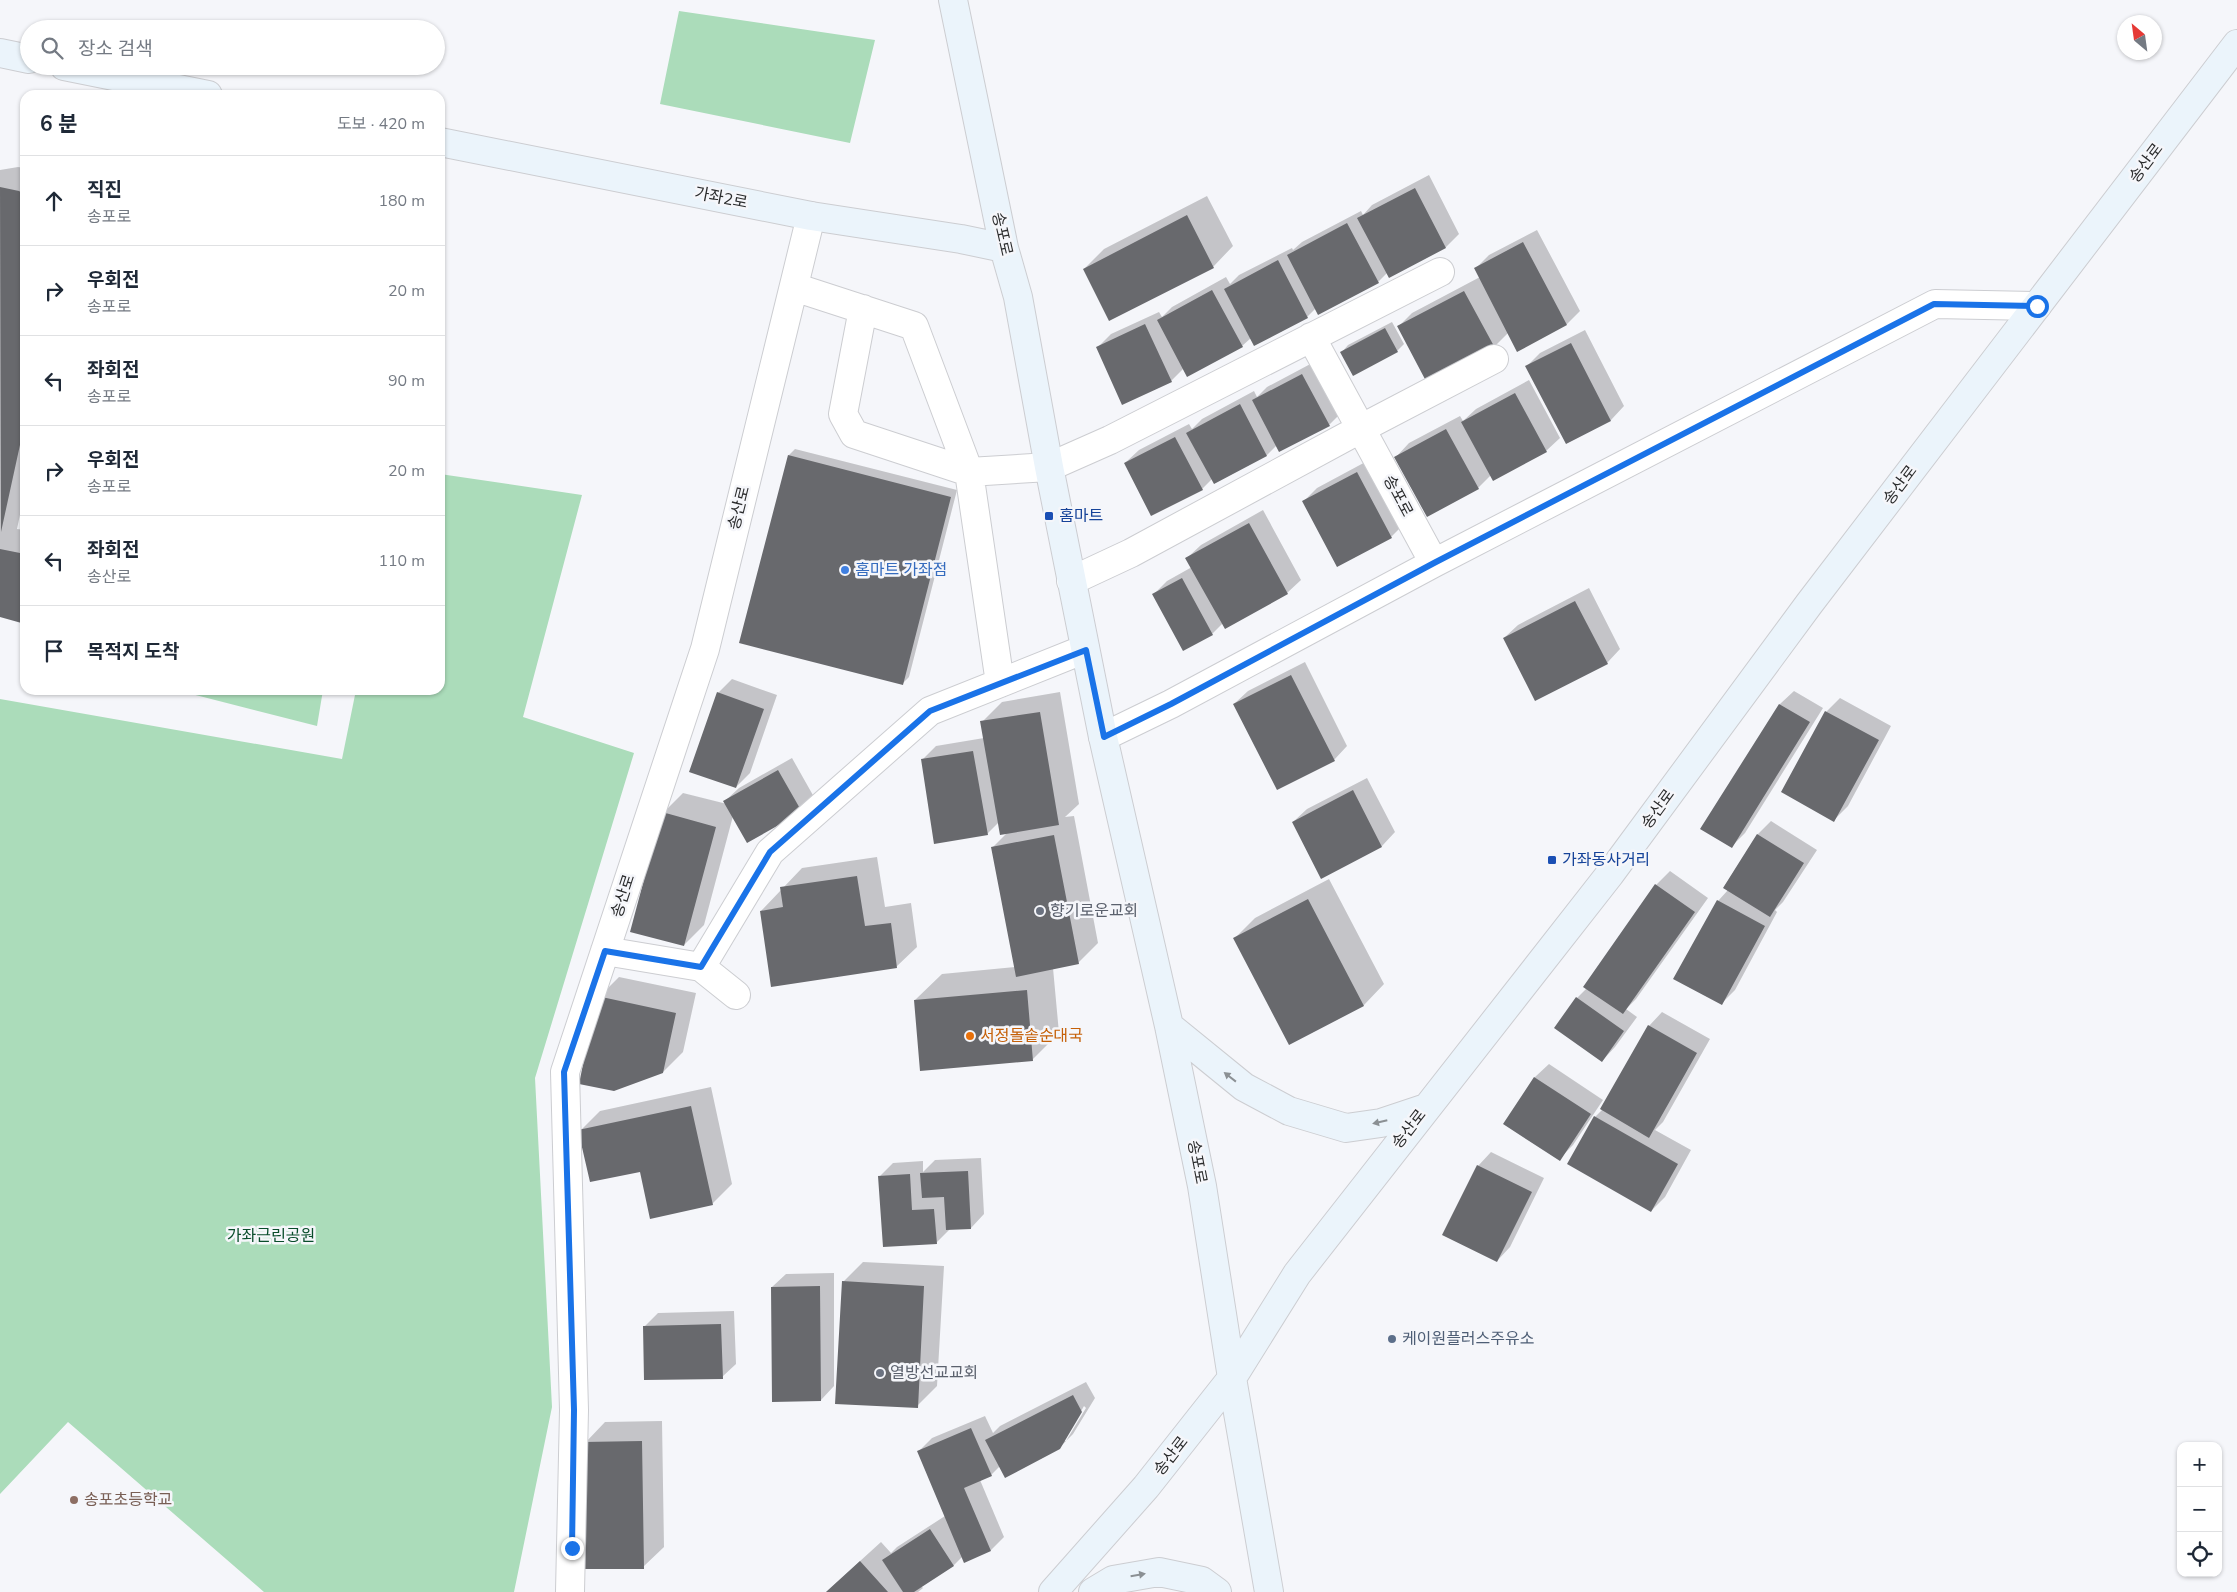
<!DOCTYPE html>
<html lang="ko">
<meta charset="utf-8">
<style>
body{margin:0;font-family:"Nunito Sans","Noto Sans KR",sans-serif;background:#f2f2f3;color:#1f2937}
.controls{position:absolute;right:15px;bottom:15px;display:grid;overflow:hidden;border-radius:10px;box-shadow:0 1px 4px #0004}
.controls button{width:45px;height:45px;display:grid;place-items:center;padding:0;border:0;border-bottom:1px solid #e0e1e3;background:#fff;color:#1f2937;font:25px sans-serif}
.compass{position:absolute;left:2117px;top:15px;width:45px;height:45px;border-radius:50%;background:#fff;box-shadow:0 1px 4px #0004;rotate:331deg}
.stop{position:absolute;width:15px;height:15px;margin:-11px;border:4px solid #1a73e8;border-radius:50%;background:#fff}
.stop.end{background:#1a73e8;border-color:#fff;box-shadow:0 1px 5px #0008}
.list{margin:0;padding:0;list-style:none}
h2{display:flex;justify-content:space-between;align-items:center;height:65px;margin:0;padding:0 20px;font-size:21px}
h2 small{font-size:16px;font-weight:400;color:#747a83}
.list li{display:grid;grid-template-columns:32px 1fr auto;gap:15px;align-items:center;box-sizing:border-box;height:90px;padding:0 20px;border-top:1px solid #e0e1e3}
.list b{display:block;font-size:19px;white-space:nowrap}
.list p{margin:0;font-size:16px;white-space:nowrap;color:#747a83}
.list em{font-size:16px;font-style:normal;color:#747a83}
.icon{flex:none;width:28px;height:28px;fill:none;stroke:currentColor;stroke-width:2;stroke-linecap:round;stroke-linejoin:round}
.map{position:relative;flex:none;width:2237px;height:1592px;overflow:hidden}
.search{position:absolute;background:#fff;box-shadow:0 1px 4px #0004;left:20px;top:20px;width:425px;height:55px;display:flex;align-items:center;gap:12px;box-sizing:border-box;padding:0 18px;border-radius:28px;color:#747a83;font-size:19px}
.panel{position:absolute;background:#fff;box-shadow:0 1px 4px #0004;left:20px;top:90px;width:425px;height:605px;border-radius:15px}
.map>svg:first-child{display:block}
</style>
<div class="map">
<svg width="2237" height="1592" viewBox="0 0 2237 1592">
<rect width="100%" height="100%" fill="#f5f6fa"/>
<path fill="#abdcba" d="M 679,11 L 875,40 L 850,143 L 660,104 Z
M 440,474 L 582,495 L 523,717 L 634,753 L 535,1078 L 552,1407 L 514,1592 L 264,1592 L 68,1422 L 0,1494 L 0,699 L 342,759 L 356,690 L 440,690 Z
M 176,690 L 323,690 L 317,726 Z"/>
<path fill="#0003" fill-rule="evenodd" d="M 18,167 L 25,168 L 25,491 L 17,529 L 25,530 L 25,622 L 0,616 L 0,170 Z
M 1429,175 L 1459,234 L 1446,247 L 1389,276 L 1387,273 L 1378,282 L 1316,308 L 1307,317 L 1251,338 L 1242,346 L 1184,368 L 1171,381 L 1097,348 L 1111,334 L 1159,312 L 1162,317 L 1172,307 L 1226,277 L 1230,284 L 1239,275 L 1292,248 L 1293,250 L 1302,242 L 1361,211 L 1363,215 L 1372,205 Z
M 1207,196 L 1233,246 L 1213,267 L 1084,269 L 1104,249 Z
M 1537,230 L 1580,311 L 1567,324 L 1508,333 L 1494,347 L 1399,326 L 1412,313 L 1480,277 L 1475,269 L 1489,255 Z
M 1392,322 L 1404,344 L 1397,351 L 1342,352 L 1348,345 Z
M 1585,330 L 1624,406 L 1611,420 L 1567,443 L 1527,366 L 1540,353 Z
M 1316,361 L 1342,412 L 1329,425 L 1277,445 L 1267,455 L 1215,483 L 1212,479 L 1202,489 L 1125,463 L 1139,450 L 1189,424 L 1192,429 L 1202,419 L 1254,391 L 1257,397 L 1267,387 Z
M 1529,380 L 1560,438 L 1546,451 L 1491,475 L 1478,488 L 1396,457 L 1409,443 L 1460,416 L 1463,421 L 1476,409 Z
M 795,449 L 957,490 L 909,677 L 902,684 L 789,455 Z
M 1371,459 L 1405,523 L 1391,537 L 1338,565 L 1304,501 L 1317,488 Z
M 1263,510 L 1301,580 L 1287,593 L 1223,623 L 1212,634 L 1154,594 L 1167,581 L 1192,567 L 1187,558 L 1201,545 Z
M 1589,588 L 1620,649 L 1607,663 L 1504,638 L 1518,625 Z
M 1305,662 L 1347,746 L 1334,760 L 1234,704 L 1248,691 Z
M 732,679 L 777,695 L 750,773 L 736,787 L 718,693 Z
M 1794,691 L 1823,708 L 1745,833 L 1731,847 L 1702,829 L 1780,704 Z
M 1060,692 L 1079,804 L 1065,817 L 1074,816 L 1098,943 L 1078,963 L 1053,968 L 1059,1033 L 1032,1060 L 915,1000 L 942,974 L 1015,967 L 992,848 L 1008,832 L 999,822 L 987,834 L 922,760 L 936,746 L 984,738 L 982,722 L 1002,702 Z
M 1840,698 L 1891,726 L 1848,806 L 1834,820 L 1826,712 Z
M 792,758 L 814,797 L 801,811 L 733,816 L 704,925 L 684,945 L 663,813 L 683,793 L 727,804 L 725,801 L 739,788 Z
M 1367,778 L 1395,832 L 1382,846 L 1321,877 L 1293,822 L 1307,809 Z
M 1771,821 L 1817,850 L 1783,902 L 1775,910 L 1777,912 L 1735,990 L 1721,1004 L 1718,901 L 1728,890 L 1724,887 L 1758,834 Z
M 877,857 L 885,907 L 911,903 L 917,947 L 896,967 L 761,911 L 802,868 Z
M 1670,871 L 1708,898 L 1636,999 L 1626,1009 L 1637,1017 L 1615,1047 L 1602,1061 L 1577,998 L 1587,988 L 1656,885 Z
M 1329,879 L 1384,984 L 1364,1005 L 1289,1043 L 1235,938 L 1255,918 Z
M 619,977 L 696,993 L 683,1052 L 663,1072 L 599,997 Z
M 1662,1012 L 1710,1039 L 1663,1122 L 1655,1130 L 1691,1150 L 1665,1197 L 1651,1211 L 1595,1117 L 1603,1109 L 1649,1026 Z
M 1549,1064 L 1603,1100 L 1573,1145 L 1559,1159 L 1505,1124 L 1535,1077 Z
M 711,1087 L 732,1184 L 712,1204 L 641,1170 L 580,1131 L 600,1111 Z
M 1491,1152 L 1544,1178 L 1510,1247 L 1497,1261 L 1478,1166 Z
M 981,1158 L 984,1214 L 971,1228 L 950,1229 L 936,1243 L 879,1177 L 893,1163 L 923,1161 L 923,1172 L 935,1160 Z
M 863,1262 L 944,1266 L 937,1386 L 917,1406 L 843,1282 Z
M 834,1273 L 834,1386 L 821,1400 L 772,1287 L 786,1274 Z
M 734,1311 L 736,1364 L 722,1377 L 644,1327 L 658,1313 Z
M 1086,1382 L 1095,1398 L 1073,1434 L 1059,1448 L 1000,1466 L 991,1475 L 980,1480 L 1004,1537 L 991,1550 L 965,1561 L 963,1556 L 954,1565 L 921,1586 L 923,1588 L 918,1592 L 826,1592 L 881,1542 L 891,1553 L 897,1547 L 945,1516 L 918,1452 L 932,1438 L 985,1416 L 993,1433 L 1000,1426 ZM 1084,1406 L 1086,1408 L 1066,1441 L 1064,1441 Z
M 662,1421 L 664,1547 L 643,1567 L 585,1443 L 605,1422 Z"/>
<path fill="#68696d" d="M 0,187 L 19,191 L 25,195 L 25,422 L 1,532 Z
M 1415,188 L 1446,248 L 1389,278 L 1357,218 Z
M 1187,215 L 1214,268 L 1109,321 L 1083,269 Z
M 1347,223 L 1379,283 L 1318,315 L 1287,255 Z
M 1523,242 L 1567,325 L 1517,352 L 1474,268 Z
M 1278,260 L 1308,318 L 1254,346 L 1224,289 Z
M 1212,290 L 1243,347 L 1187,377 L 1157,320 Z
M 1464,291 L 1495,348 L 1427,383 L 1397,326 Z
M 1145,324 L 1172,382 L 1122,405 L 1096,347 Z
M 1385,328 L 1398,352 L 1353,376 L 1340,352 Z
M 1571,343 L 1611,421 L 1566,444 L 1525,366 Z
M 1302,374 L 1330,426 L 1279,452 L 1252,400 Z
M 1515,393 L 1547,452 L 1493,481 L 1461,422 Z
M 1240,404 L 1267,456 L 1214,484 L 1186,433 Z
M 1446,429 L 1479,489 L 1427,517 L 1394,457 Z
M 1175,437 L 1203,490 L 1151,516 L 1124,463 Z
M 788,455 L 951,497 L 903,685 L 739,643 Z
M 1357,472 L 1392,538 L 1337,567 L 1302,501 Z
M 1249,523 L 1288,594 L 1225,629 L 1185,558 Z
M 0,549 L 25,554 L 25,624 L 0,617 Z
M 1182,578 L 1213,635 L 1183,651 L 1152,594 Z
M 1575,601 L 1608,664 L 1535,701 L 1503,638 Z
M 1291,675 L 1335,761 L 1277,790 L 1233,704 Z
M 717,692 L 764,709 L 736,788 L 689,772 Z
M 1779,704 L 1810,722 L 1732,848 L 1700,829 Z
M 1825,711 L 1879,740 L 1834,822 L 1781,792 Z
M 1040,712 L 1059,825 L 1000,835 L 980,721 Z
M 973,751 L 988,835 L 934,844 L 921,759 Z
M 778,770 L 802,812 L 747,843 L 723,801 Z
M 1353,790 L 1382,847 L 1321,879 L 1292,822 Z
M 662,812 L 716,827 L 684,946 L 630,932 Z
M 1757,834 L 1804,863 L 1770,917 L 1723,888 Z
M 1054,835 L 1079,964 L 1016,977 L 991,847 Z
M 857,876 L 865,926 L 891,923 L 897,968 L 771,987 L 760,911 L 783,907 L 780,887 Z
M 1655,884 L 1695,912 L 1623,1014 L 1583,987 Z
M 1308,899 L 1364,1006 L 1289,1045 L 1233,938 Z
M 1717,900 L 1765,926 L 1722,1005 L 1673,979 Z
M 1027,990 L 1033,1061 L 920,1071 L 914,1000 Z
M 597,996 L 676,1013 L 663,1073 L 614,1091 L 579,1084 Z
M 1576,997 L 1624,1031 L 1602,1062 L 1554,1028 Z
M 1648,1025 L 1697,1053 L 1649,1138 L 1600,1109 Z
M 1534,1077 L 1591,1114 L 1560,1161 L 1503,1124 Z
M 691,1106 L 713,1205 L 650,1219 L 640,1172 L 590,1182 L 578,1130 Z
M 1594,1116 L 1678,1164 L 1651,1212 L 1567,1164 Z
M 1477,1165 L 1532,1192 L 1497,1262 L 1442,1235 Z
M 968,1171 L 971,1229 L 946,1230 L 944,1197 L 922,1198 L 920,1173 Z
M 910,1174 L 912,1210 L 934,1209 L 937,1244 L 883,1247 L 878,1176 Z
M 842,1281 L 924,1286 L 918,1408 L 835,1404 Z
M 820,1286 L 821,1401 L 772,1402 L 771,1287 Z
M 721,1324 L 723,1379 L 644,1380 L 643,1326 Z
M 1073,1395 L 1082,1412 L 1060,1449 L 1005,1478 L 985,1440 Z
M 971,1428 L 992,1476 L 964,1488 L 991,1551 L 964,1563 L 917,1451 Z
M 642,1441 L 644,1569 L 585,1569 L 584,1442 Z
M 930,1529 L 954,1566 L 914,1592 L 903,1592 L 882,1560 Z
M 860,1561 L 888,1592 L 826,1592 Z"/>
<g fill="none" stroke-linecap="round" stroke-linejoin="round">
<defs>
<path id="street" d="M 794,287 L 914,326 L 969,472 L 1000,683
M 863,309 L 843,414 L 854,434 L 969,472 L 1049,467 L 1110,440 L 1440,272
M 1311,337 L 1434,563
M 1071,581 L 1131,553 L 1362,428 L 1494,359
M 1103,737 L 1171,704 L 1434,563 L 1935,304 L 2037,306
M 605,951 L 701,967 L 770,852 L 930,711 L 1085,649
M 701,967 L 736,995
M 570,1592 L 574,1410 L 565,1072 L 705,649 L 811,216"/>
<path id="secondary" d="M 953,0 L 1004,248 L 1018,297 L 1049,467 L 1103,737 L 1169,1026 L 1202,1186 L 1232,1378 L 1269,1592
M 0,53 L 29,59
M 64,66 L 208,95
M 440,142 L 811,216 L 961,239 L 1004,248
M 1169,1026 L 1244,1087 L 1289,1111 L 1346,1128 L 1381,1123 L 1426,1108
M 1053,1592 L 1146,1487 L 1232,1378 L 1297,1274 L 1610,874 L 1809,604 L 2237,44
M 1093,1592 L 1113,1580 L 1159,1572 L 1202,1581 L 1217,1592"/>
</defs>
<use href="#street" stroke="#cccdd1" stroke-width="30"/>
<use href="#secondary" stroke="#cccdd1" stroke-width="30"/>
<use href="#street" stroke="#fff" stroke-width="28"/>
<use href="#secondary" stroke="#ebf4fb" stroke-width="28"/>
</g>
<defs><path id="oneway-solid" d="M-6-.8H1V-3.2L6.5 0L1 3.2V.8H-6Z" transform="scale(1.25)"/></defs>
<g fill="#8b9094">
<use href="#oneway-solid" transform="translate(1230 1077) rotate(-142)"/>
<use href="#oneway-solid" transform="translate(1380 1122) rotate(167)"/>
<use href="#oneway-solid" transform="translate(1138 1575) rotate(-10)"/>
</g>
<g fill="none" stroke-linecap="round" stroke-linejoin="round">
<path stroke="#1a73e8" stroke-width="6" d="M 572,1548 L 574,1410 L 564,1072 L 605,951 L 701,967 L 770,852 L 930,711 L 1086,650 L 1104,737 L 1171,704 L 1434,563 L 1934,304 L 2037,306"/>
</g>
<g fill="#1a4fb4" stroke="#f5f6fa" stroke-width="2">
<rect x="1044" y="511" width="10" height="10" rx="2.5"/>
<rect x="1547" y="855" width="10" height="10" rx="2.5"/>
</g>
<circle fill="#3f7fe0" stroke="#f5f6fa" stroke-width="2" cx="845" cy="570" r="5"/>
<g fill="#6b7280" stroke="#f5f6fa" stroke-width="2">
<circle cx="1040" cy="911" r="5"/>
<circle cx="880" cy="1373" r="5"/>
</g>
<circle fill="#e8710a" stroke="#f5f6fa" stroke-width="2" cx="970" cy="1036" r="5"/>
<circle fill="#5c6f8a" stroke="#f5f6fa" stroke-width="2" cx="1392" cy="1339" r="5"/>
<circle fill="#8d6e63" stroke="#f5f6fa" stroke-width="2" cx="74" cy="1500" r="5"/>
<g text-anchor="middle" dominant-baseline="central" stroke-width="5" stroke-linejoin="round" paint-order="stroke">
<g font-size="16" fill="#2b2c2d" stroke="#f5f6fa">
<text transform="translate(2146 163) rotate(-53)">송산로</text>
<text transform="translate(721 198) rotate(11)">가좌2로</text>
<text transform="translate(1002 234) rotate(77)">송포로</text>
<text transform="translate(1900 485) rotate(-53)">송산로</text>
<text transform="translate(1398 496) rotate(62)">송포로</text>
<text transform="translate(739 508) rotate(-76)">송산로</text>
<text transform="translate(1658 809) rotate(-54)">송산로</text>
<text transform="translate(623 896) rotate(-72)">송산로</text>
<text transform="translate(1409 1129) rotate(-52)">송산로</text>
<text transform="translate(1197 1162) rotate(79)">송포로</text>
<text transform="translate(1171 1456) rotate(-52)">송산로</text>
</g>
<g font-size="16" fill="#164399" stroke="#f5f6fa" text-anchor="start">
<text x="1059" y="516">홈마트</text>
<text x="1562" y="860">가좌동사거리</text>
</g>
<g font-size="16" fill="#366cbe" stroke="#f5f6fa" text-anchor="start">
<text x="855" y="570">홈마트 가좌점</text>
</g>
<g font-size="16" fill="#5b616d" stroke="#f5f6fa" text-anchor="start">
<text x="1050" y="911">향기로운교회</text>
<text x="890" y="1373">열방선교교회</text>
</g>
<g font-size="16" fill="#c56008" stroke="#f5f6fa" text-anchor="start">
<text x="980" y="1036">서정돌솥순대국</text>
</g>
<g font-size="16" fill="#094d2b" stroke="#f5f6fa">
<text x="271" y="1236">가좌근린공원</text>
</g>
<g font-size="16" fill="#4e5e75" stroke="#f5f6fa" text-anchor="start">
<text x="1402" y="1339">케이원플러스주유소</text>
</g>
<g font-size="16" fill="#785e54" stroke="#f5f6fa" text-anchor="start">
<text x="84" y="1500">송포초등학교</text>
</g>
</g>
</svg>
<div class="controls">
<button>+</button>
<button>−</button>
<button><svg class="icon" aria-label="locate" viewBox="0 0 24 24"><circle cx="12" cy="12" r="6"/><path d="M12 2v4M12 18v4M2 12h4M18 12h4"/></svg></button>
</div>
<svg class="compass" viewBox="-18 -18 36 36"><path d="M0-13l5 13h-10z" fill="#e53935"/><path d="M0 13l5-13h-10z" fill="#747a83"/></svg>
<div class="stop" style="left:2037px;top:306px"></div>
<div class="stop end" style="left:572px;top:1548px"></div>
<div class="search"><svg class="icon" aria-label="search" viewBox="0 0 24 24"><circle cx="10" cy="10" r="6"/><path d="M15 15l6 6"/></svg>장소 검색</div>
<section class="panel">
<h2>6 분<small>도보 · 420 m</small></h2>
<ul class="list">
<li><svg class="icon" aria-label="ahead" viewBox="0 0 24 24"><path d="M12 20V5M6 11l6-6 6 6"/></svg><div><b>직진</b><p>송포로</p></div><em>180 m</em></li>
<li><svg class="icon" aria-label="right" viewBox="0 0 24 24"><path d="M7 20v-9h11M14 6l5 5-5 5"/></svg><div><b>우회전</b><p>송포로</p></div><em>20 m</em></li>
<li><svg class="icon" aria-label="left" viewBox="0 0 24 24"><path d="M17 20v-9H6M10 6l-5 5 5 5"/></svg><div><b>좌회전</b><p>송포로</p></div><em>90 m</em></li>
<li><svg class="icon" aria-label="right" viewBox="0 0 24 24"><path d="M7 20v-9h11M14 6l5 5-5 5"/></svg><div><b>우회전</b><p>송포로</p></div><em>20 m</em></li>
<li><svg class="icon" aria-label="left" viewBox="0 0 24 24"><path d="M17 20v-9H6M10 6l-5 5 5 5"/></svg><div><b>좌회전</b><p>송산로</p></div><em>110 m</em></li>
<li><svg class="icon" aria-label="arrive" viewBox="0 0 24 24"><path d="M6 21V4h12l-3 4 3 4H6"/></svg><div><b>목적지 도착</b></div></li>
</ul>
</section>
</div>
